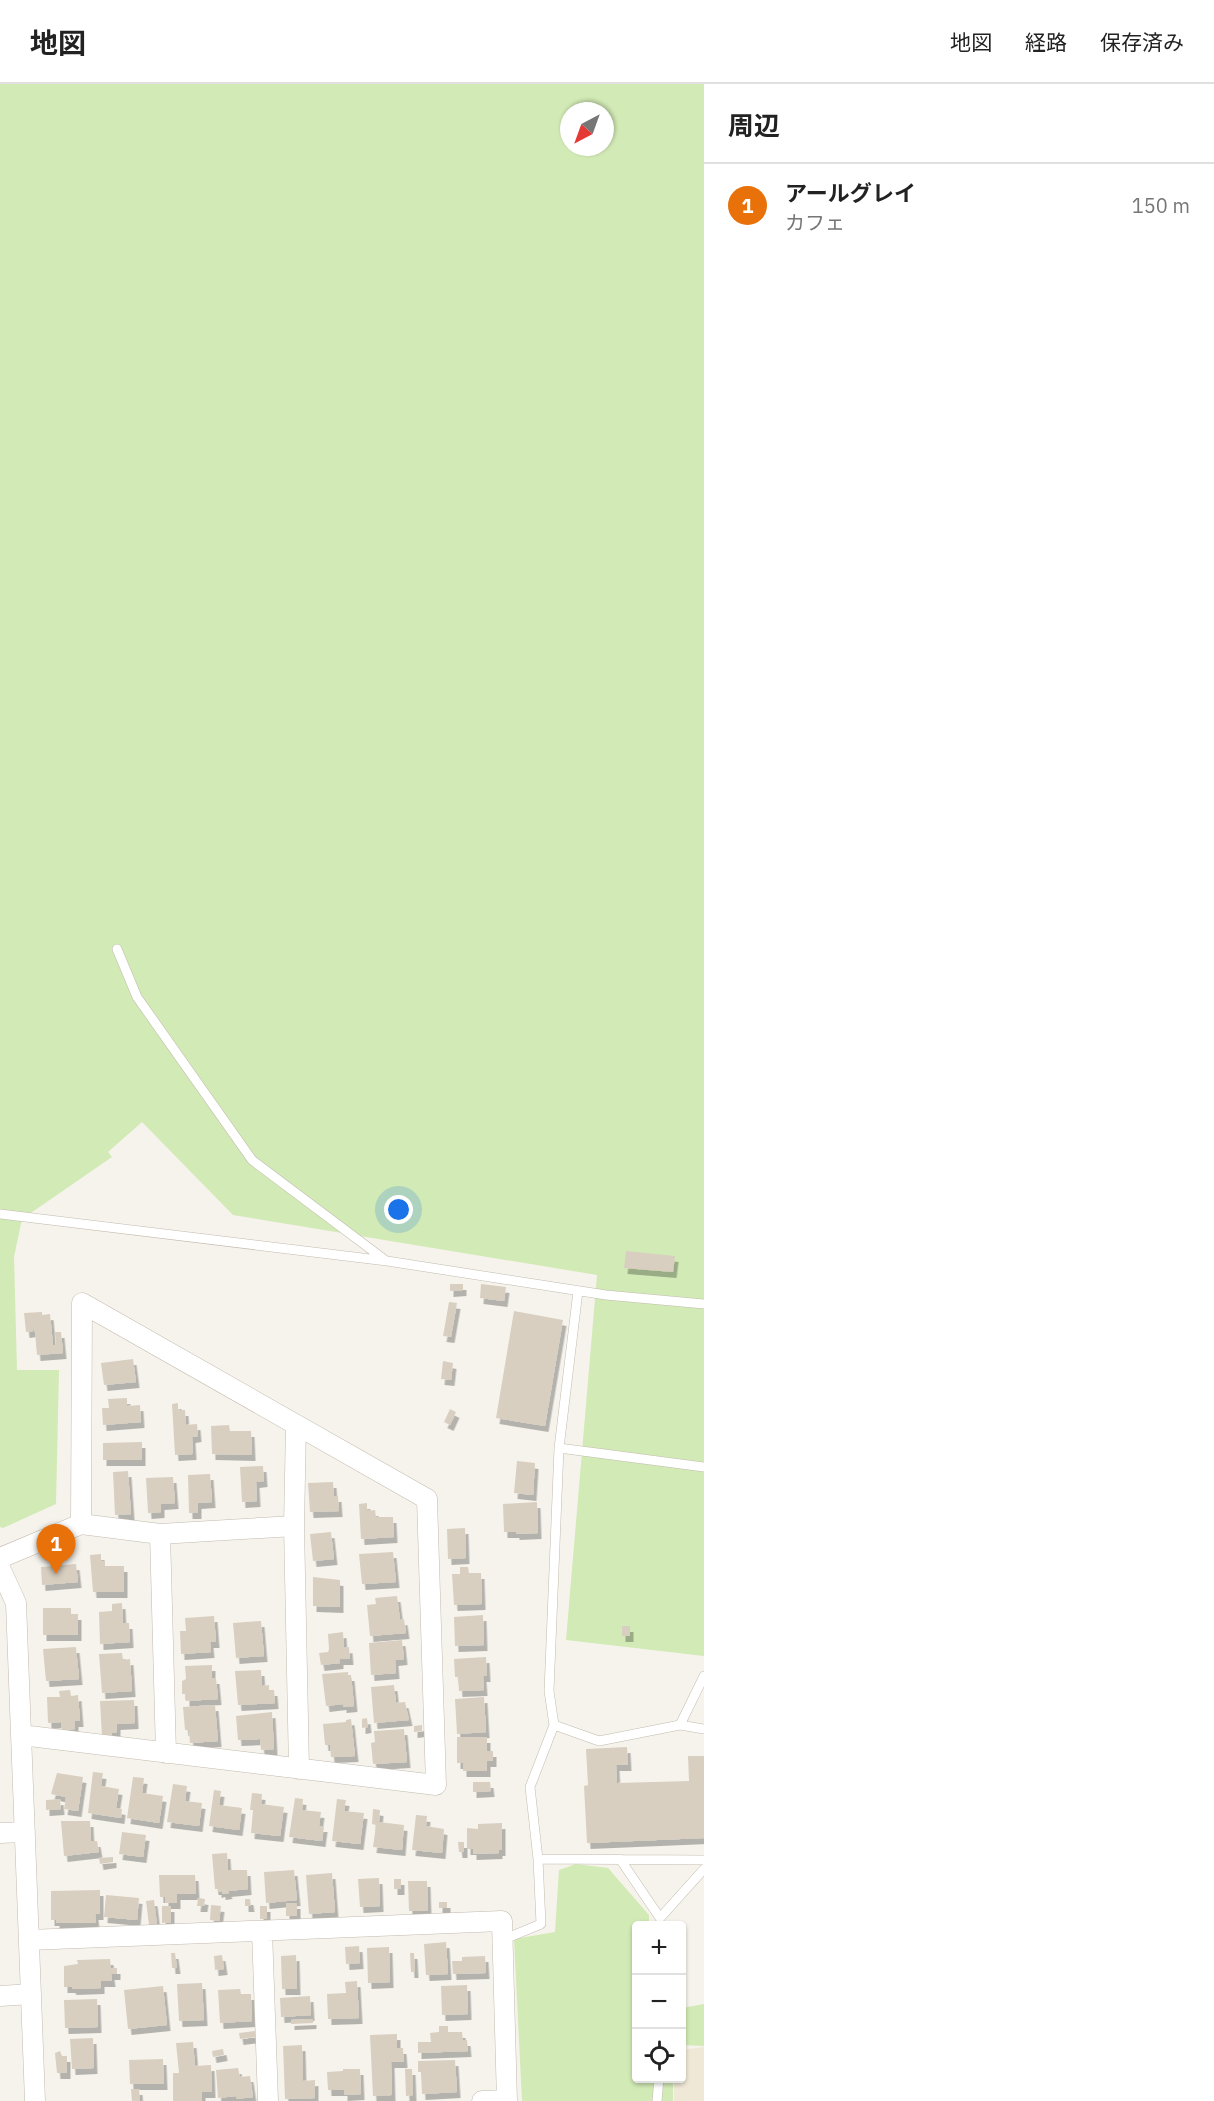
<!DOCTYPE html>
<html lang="ja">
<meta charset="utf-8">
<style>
body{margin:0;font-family:"IBM Plex Sans","Noto Sans JP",sans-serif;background:#f2f2f2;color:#222}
.controls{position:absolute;right:18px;bottom:18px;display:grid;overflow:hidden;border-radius:6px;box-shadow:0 2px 4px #0004}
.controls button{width:54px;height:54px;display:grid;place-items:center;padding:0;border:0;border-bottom:2px solid #e0e0e0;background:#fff;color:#222;font:30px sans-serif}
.compass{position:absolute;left:560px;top:18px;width:54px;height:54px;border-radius:50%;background:#fff;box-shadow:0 2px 4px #0004;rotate:221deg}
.you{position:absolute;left:399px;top:1126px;width:21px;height:21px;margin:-15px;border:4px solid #fff;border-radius:50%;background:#1a73e8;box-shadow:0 0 0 9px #1a73e833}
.badge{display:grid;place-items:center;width:39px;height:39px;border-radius:50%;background:#b45309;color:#fff;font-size:20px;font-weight:700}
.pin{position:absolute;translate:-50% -50px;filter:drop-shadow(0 2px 3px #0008)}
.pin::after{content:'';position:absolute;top:32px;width:21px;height:18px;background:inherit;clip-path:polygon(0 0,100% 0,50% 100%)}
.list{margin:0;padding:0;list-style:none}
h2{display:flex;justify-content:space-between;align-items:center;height:78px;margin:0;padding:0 24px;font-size:26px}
h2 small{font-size:20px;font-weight:400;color:#767676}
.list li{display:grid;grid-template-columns:39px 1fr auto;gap:18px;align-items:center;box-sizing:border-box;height:84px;padding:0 24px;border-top:2px solid #e0e0e0}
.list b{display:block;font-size:22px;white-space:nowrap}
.list p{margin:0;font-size:20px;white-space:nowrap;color:#767676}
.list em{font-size:20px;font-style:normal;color:#767676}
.icon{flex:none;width:33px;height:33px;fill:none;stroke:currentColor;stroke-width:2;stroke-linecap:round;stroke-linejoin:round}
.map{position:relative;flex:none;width:704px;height:2017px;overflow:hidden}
header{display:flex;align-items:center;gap:36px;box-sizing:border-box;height:84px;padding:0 30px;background:#fff;border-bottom:2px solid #e0e0e0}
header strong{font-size:28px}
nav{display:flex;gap:33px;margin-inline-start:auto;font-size:21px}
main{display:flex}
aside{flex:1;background:#fff}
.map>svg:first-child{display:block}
</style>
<header>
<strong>地図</strong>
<nav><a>地図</a><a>経路</a><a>保存済み</a></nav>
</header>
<main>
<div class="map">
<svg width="704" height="2017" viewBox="0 0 704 2017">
<defs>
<filter id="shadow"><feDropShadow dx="3.5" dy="6" stdDeviation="0" flood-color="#0004"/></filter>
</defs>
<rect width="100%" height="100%" fill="#f6f3ec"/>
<path fill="#efe8d6" d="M 704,1963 L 704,2017 L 674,2017 L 674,1995 L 682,1994 L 682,1966 Z"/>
<path fill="#d2eab5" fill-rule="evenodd" d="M 0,0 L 704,0 L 704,1572 L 566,1556 L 597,1191 L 233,1131 L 142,1038 L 108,1068 L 112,1073 L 22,1135 L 14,1173 L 17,1286 L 59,1286 L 56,1420 L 3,1444 L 0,1443 ZM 569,27 L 605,27 L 605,63 L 569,63 Z
M 576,1780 L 608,1784 L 649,1831 L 649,1841 L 636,1842 L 636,1994 L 673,1995 L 673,2017 L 522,2017 L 514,1855 L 555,1848 L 559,1786 Z
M 704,1920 L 704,1962 L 682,1961 L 682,1924 Z"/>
<path fill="#d8cfc1" filter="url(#shadow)" d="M 626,1167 L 675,1172 L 673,1188 L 624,1184 Z
M 450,1200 L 463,1200 L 463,1206 L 450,1207 Z
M 481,1200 L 506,1203 L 504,1217 L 480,1214 Z
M 449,1218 L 457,1219 L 451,1253 L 443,1252 Z
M 514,1227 L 563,1236 L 545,1342 L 496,1334 Z
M 42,1228 L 42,1231 L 50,1230 L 53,1261 L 56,1261 L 55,1248 L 61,1248 L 63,1269 L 37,1271 L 34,1238 L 33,1247 L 26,1248 L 24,1229 Z
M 133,1275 L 136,1298 L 104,1301 L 101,1279 Z
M 443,1277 L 453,1279 L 451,1296 L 441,1295 Z
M 127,1314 L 127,1322 L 140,1321 L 141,1338 L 103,1341 L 102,1324 L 109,1324 L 108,1315 Z
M 178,1319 L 178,1326 L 185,1326 L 186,1341 L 197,1340 L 198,1352 L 192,1353 L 193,1370 L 175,1371 L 172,1320 Z
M 450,1325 L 456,1328 L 450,1341 L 444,1338 Z
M 229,1341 L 230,1347 L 251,1347 L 252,1371 L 212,1370 L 211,1342 Z
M 142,1358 L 142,1376 L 103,1376 L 103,1359 Z
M 517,1377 L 535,1379 L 533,1411 L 514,1409 Z
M 263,1382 L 264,1397 L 256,1398 L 257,1417 L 242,1418 L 240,1383 Z
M 128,1387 L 131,1430 L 115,1431 L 113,1388 Z
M 210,1390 L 212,1418 L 198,1419 L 198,1429 L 189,1429 L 188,1391 Z
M 173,1393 L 175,1419 L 161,1420 L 161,1428 L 148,1429 L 146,1394 Z
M 333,1398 L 334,1412 L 338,1412 L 339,1427 L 310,1428 L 308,1399 Z
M 537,1418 L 538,1449 L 516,1450 L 516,1448 L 504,1448 L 503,1420 Z
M 367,1419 L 367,1427 L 375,1426 L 376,1433 L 393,1433 L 394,1453 L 361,1455 L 359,1420 Z
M 465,1444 L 466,1474 L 448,1475 L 447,1445 Z
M 331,1448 L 334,1475 L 313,1477 L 310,1450 Z
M 393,1468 L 396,1498 L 362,1500 L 359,1470 Z
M 101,1470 L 101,1477 L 105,1477 L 105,1482 L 124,1482 L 124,1508 L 93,1508 L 90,1471 Z
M 76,1480 L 78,1498 L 42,1501 L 41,1483 Z
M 460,1483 L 468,1483 L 469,1489 L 481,1489 L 482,1520 L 454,1521 L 452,1490 L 460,1490 Z
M 313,1493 L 340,1496 L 340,1523 L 313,1522 Z
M 397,1512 L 400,1536 L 404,1535 L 406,1549 L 370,1552 L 367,1521 L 376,1520 L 375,1514 Z
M 122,1519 L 123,1539 L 129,1539 L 130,1558 L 100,1560 L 99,1528 L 112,1527 L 112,1520 Z
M 43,1524 L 71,1524 L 71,1530 L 78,1530 L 78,1551 L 43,1551 Z
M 483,1531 L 484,1561 L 455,1562 L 454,1533 Z
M 214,1532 L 216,1558 L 210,1558 L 211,1568 L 181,1570 L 180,1547 L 186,1547 L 185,1534 Z
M 261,1537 L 264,1572 L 236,1574 L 233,1539 Z
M 622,1542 L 630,1542 L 630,1552 L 622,1552 Z
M 343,1548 L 344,1564 L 349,1563 L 350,1575 L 340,1575 L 340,1579 L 321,1581 L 319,1569 L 328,1568 L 329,1565 L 328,1550 Z
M 402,1556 L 404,1575 L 395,1576 L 396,1589 L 371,1591 L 369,1559 Z
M 76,1563 L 79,1595 L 46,1597 L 43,1565 Z
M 122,1569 L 123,1576 L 130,1575 L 132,1607 L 102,1609 L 99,1570 Z
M 486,1573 L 487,1592 L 483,1592 L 484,1606 L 459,1607 L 458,1593 L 455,1593 L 454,1575 Z
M 212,1581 L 212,1594 L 216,1594 L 218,1615 L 186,1617 L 186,1610 L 182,1610 L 182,1597 L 186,1595 L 185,1582 Z
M 261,1586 L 262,1602 L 269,1601 L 269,1606 L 274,1606 L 275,1619 L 238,1621 L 235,1587 Z
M 348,1588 L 348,1591 L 351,1591 L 354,1622 L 343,1623 L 343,1620 L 326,1622 L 322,1590 Z
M 394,1601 L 396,1619 L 405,1618 L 409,1636 L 374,1639 L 371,1603 Z
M 70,1606 L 71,1612 L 78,1611 L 80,1637 L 75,1637 L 75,1645 L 62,1646 L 61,1638 L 48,1639 L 47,1613 L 60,1613 L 59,1607 Z
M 484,1613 L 486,1648 L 457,1650 L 455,1615 Z
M 134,1616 L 135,1639 L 117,1640 L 117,1648 L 112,1649 L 112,1652 L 102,1653 L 100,1617 Z
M 215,1621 L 218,1657 L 190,1659 L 189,1646 L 185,1646 L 183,1623 Z
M 272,1628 L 274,1665 L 261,1666 L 260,1655 L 238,1656 L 236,1632 Z
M 367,1634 L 368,1643 L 362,1644 L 362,1635 Z
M 351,1635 L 355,1672 L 331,1673 L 330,1661 L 325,1661 L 323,1640 L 346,1638 L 346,1636 Z
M 422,1641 L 422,1647 L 414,1648 L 414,1642 Z
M 404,1645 L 407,1678 L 373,1680 L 371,1659 L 375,1658 L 374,1647 Z
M 457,1653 L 487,1653 L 487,1667 L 493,1667 L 493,1677 L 487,1677 L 487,1687 L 463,1687 L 463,1679 L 457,1679 Z
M 627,1663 L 628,1681 L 616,1681 L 617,1699 L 689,1697 L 688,1672 L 704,1672 L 704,1754 L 587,1759 L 584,1702 L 588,1701 L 586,1665 Z
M 93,1688 L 103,1689 L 101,1702 L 119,1705 L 116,1724 L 122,1725 L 121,1734 L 88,1729 Z
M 57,1689 L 83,1693 L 78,1727 L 64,1725 L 66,1713 L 51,1710 Z
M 133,1693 L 144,1694 L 142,1709 L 163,1712 L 159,1739 L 127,1734 Z
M 473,1698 L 490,1698 L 491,1707 L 473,1708 Z
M 173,1700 L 187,1702 L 185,1717 L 202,1719 L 199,1742 L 167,1738 Z
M 214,1706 L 221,1707 L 219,1721 L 242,1724 L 239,1746 L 209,1742 Z
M 252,1709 L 262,1710 L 261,1720 L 284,1723 L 280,1752 L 251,1749 L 253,1726 L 250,1726 Z
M 295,1714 L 303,1715 L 302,1726 L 321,1728 L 319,1742 L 324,1742 L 322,1757 L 289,1753 Z
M 60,1715 L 61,1725 L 46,1726 L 46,1716 Z
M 337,1715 L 346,1716 L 344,1727 L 364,1729 L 360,1760 L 332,1757 Z
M 373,1725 L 380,1726 L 379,1738 L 404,1741 L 402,1766 L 373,1763 L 376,1741 L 372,1740 Z
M 416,1731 L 427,1732 L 426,1742 L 444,1745 L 442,1769 L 412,1766 Z
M 61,1737 L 90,1737 L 91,1757 L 97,1757 L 99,1768 L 64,1772 Z
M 502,1739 L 502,1766 L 499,1766 L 499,1769 L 473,1770 L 473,1765 L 467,1765 L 467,1744 L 478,1745 L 478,1740 Z
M 122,1748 L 146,1751 L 143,1773 L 119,1770 Z
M 458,1758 L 464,1758 L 464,1768 L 459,1768 Z
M 227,1769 L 228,1786 L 247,1786 L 248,1805 L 228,1807 L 229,1809 L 222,1810 L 222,1807 L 218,1808 L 218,1805 L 215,1805 L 212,1770 Z
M 113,1773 L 113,1778 L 100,1780 L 99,1774 Z
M 294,1786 L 297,1816 L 266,1819 L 264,1788 Z
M 332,1789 L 335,1828 L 309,1830 L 306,1791 Z
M 159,1791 L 195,1791 L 196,1810 L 177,1810 L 177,1819 L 165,1819 L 165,1813 L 160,1813 Z
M 379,1794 L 380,1822 L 360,1823 L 358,1795 Z
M 394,1795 L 401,1795 L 401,1805 L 394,1805 Z
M 408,1797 L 427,1797 L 428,1827 L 409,1827 Z
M 100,1806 L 100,1830 L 95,1830 L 96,1839 L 56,1839 L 56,1836 L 51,1836 L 51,1807 Z
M 106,1811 L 139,1814 L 137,1836 L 104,1833 Z
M 198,1814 L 205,1815 L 204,1822 L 197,1822 Z
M 245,1815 L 250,1815 L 251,1822 L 245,1822 Z
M 154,1816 L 157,1841 L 149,1841 L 146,1817 Z
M 439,1818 L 447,1818 L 447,1824 L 439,1824 Z
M 286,1819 L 297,1819 L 297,1832 L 286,1832 Z
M 211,1821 L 221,1822 L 219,1837 L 210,1836 Z
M 162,1822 L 171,1822 L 171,1838 L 162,1839 Z
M 260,1822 L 267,1822 L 267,1835 L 260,1835 Z
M 446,1858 L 448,1890 L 426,1891 L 424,1860 Z
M 359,1862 L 360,1879 L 346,1880 L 345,1863 Z
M 389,1863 L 390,1898 L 368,1899 L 367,1864 Z
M 171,1869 L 175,1869 L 177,1884 L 172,1884 Z
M 410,1869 L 414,1869 L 415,1888 L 411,1888 Z
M 222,1871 L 224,1885 L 215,1886 L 214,1872 Z
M 296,1871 L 297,1905 L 282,1905 L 281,1872 Z
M 485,1872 L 486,1889 L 453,1890 L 452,1877 L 462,1877 L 462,1873 Z
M 110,1875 L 111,1884 L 117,1884 L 117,1890 L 111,1890 L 112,1897 L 101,1897 L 101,1904 L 73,1905 L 72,1903 L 64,1903 L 64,1882 L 78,1880 L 77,1876 Z
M 357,1897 L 359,1934 L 328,1935 L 327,1910 L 346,1909 L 345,1898 Z
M 202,1899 L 204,1936 L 179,1937 L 177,1900 Z
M 467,1901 L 468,1930 L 442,1931 L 441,1902 Z
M 163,1902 L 167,1941 L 128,1945 L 124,1906 Z
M 240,1905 L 241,1910 L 251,1910 L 252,1937 L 220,1939 L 218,1906 Z
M 310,1912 L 311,1931 L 281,1933 L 280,1914 Z
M 97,1915 L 98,1943 L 65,1944 L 64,1916 Z
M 313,1935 L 313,1939 L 291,1940 L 291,1936 Z
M 439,1942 L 448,1942 L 448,1948 L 462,1948 L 463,1956 L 467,1956 L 468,1967 L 418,1969 L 418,1958 L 431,1958 L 430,1949 L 439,1948 Z
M 255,1947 L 256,1953 L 240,1955 L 239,1949 Z
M 397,1950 L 397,1964 L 403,1964 L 404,1978 L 391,1978 L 392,2011 L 373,2012 L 370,1951 Z
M 93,1954 L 94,1984 L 72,1985 L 70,1955 Z
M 193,1958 L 195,1982 L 211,1981 L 212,2008 L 202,2008 L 202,2017 L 173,2017 L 173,1989 L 179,1989 L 176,1959 Z
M 302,1961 L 303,1997 L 315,1996 L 315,2014 L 285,2015 L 283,1962 Z
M 223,1965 L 224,1971 L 213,1973 L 212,1967 Z
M 60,1967 L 62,1972 L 67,1972 L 67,1989 L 57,1989 L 55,1969 Z
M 163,1975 L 164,2000 L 130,2000 L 129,1976 Z
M 455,1976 L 457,2008 L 422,2010 L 421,1988 L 418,1988 L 418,1977 Z
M 238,1984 L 240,1993 L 250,1992 L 253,2013 L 236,2015 L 236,2012 L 218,2014 L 216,1986 Z
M 343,1985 L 360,1985 L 361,2010 L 344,2011 L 344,2006 L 328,2006 L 327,1988 L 343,1987 Z
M 405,1985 L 412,1985 L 413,2011 L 406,2012 Z
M 131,2005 L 139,2005 L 140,2017 L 132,2017 Z"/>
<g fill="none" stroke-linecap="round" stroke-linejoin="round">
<defs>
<path id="lane" d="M 117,865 L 137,913 L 252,1076 L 385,1176
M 0,1130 L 387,1177 L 606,1211 L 704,1220
M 578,1207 L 559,1364 L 704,1383
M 559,1364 L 549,1607 L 554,1641 L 599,1657 L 680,1641 L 704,1592
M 554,1641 L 530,1703 L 538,1775 L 704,1776
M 680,1641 L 704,1645
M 620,1775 L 660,1834 L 704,1785
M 502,1856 L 541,1840 L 538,1775
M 657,2017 L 659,1994"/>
<path id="street" d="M 296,1341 L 294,1442 L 299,1685
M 160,1450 L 166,1669
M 0,1474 L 81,1440 L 160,1450 L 294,1442
M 0,1484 L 16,1519 L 35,2017
M 21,1651 L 436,1701 L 427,1415 L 82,1219 L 81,1440
M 0,1749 L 25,1748
M 262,1847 L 268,2017
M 29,1856 L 502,1837 L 507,2017
M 0,1912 L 31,1910
M 482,2017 L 507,2016"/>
</defs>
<use href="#lane" stroke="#c2bbae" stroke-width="10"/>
<use href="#street" stroke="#c2bbae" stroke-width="21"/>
<use href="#lane" stroke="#fff" stroke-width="9"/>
<use href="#street" stroke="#fff" stroke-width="20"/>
</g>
</svg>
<div class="controls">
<button>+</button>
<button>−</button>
<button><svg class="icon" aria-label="locate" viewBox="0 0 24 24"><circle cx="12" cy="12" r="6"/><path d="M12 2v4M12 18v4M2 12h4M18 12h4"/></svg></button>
</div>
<svg class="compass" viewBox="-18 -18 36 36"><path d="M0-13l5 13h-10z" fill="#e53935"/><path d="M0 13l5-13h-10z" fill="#767676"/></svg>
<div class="you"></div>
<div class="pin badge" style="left:56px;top:1490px;background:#e8710a">1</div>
</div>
<aside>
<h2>周辺<small></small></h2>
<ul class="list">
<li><span class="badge" style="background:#e8710a">1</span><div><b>アールグレイ</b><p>カフェ</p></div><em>150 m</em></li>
</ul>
</aside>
</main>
